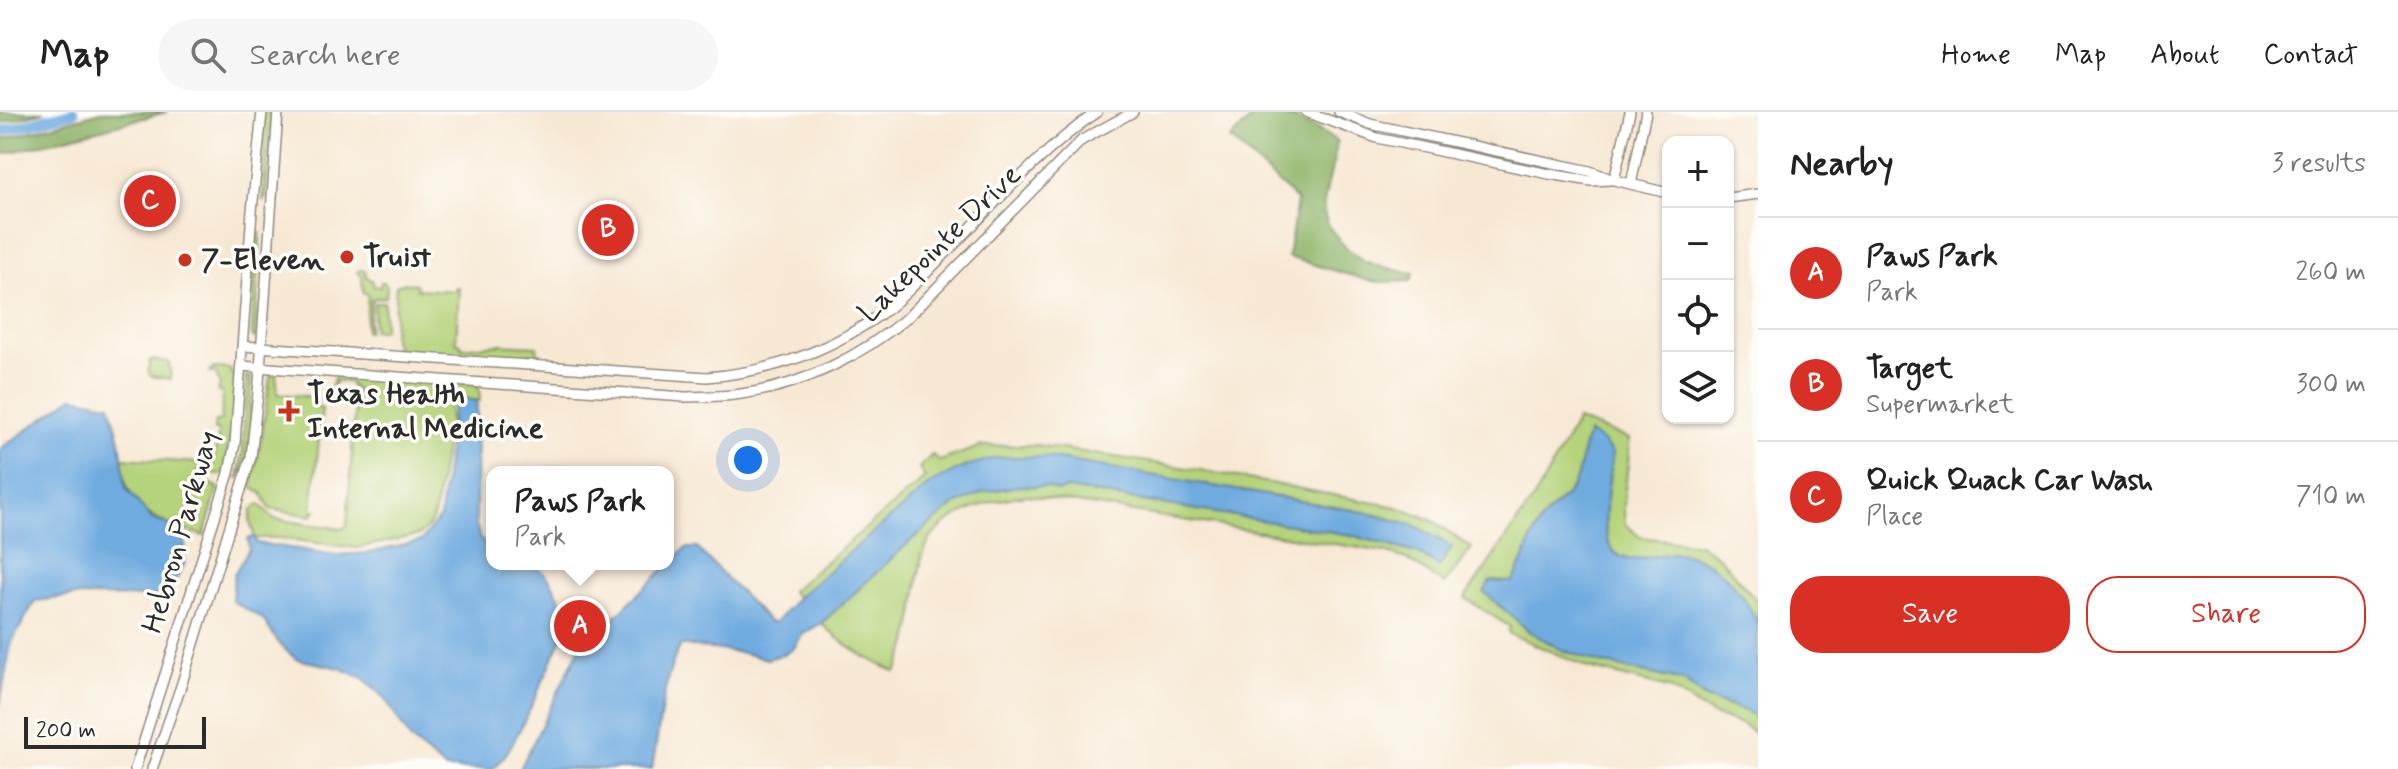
<!DOCTYPE html>
<meta charset="utf-8">
<style>
body{margin:0;font-family:Mynerve,sans-serif;background:#f6f6f6;color:#222}
.controls{position:absolute;right:24px;top:24px;display:grid;overflow:hidden;border-radius:16px;box-shadow:0 2px 6px #0004}
.controls button{width:72px;height:72px;display:grid;place-items:center;padding:0;border:0;border-bottom:2px solid #e0e0e0;background:#fff;color:#222;font:40px sans-serif}
.scale{position:absolute;left:24px;bottom:20px;width:182px;box-sizing:border-box;padding-left:8px;border:4px solid #2b2b2b;border-top:0;font-size:22px;line-height:28px;white-space:nowrap;color:#2b2b2b;-webkit-text-stroke:6px #fdfcf7;paint-order:stroke}
.you{position:absolute;left:748px;top:348px;width:28px;height:28px;margin:-20px;border:6px solid #fff;border-radius:50%;background:#1a73e8;box-shadow:0 0 0 12px #1a73e833}
.badge{display:grid;place-items:center;width:52px;height:52px;border-radius:50%;background:#d93025;color:#fff;font-size:26px;font-weight:700}
.pin{position:absolute;translate:-50% -50%;border:4px solid #fff;box-shadow:0 2px 8px #0006}
.popup{position:absolute;left:486px;top:354px;width:188px;height:104px;box-sizing:border-box;display:grid;place-content:center;border-radius:16px;background:#fff;filter:drop-shadow(0 2px 6px #0005);font-size:26px;white-space:nowrap;color:#767676}
.popup b{font-size:30px;color:#222}
.popup::after{content:'';position:absolute;left:50%;top:100%;margin-left:-16px;border:16px solid transparent;border-top-color:#fff}
.list{margin:0;padding:0;list-style:none}
h2{display:flex;justify-content:space-between;align-items:center;height:104px;margin:0;padding:0 32px;font-size:34px}
h2 small{font-size:26px;font-weight:400;color:#767676}
.list li{display:grid;grid-template-columns:52px 1fr auto;gap:24px;align-items:center;box-sizing:border-box;height:112px;padding:0 32px;border-top:2px solid #e0e0e0}
.list b{display:block;font-size:30px;white-space:nowrap}
.list p{margin:0;font-size:26px;white-space:nowrap;color:#767676}
.list em{font-size:26px;font-style:normal;color:#767676}
.actions{display:flex;gap:16px;padding:24px 32px}
.actions a{flex:1;padding:18px 0;border:2px solid #d93025;border-radius:32px;text-align:center;font-size:28px;color:#d93025}
.actions .main{background:#d93025;color:#fff}
.icon{flex:none;width:44px;height:44px;fill:none;stroke:currentColor;stroke-width:2;stroke-linecap:round;stroke-linejoin:round}
.map{position:relative;flex:none;width:1758px;height:657px;overflow:hidden}
header{display:flex;align-items:center;gap:48px;box-sizing:border-box;height:112px;padding:0 40px;background:#fff;border-bottom:2px solid #e0e0e0}
header strong{font-size:38px}
nav{display:flex;gap:44px;margin-inline-start:auto;font-size:28px}
.search{width:560px;height:72px;background:#f6f6f6;display:flex;align-items:center;gap:20px;box-sizing:border-box;padding:0 28px;border-radius:44px;color:#767676;font-size:30px}
main{display:flex}
aside{flex:1;background:#fff}
.map>svg:first-child{display:block}
</style>
<header>
<strong>Map</strong>
<div class="search"><svg class="icon" aria-label="search" viewBox="0 0 24 24"><circle cx="10" cy="10" r="6"/><path d="M15 15l6 6"/></svg>Search here</div>
<nav><a>Home</a><a>Map</a><a>About</a><a>Contact</a></nav>
</header>
<main>
<div class="map">
<svg width="1758" height="657" viewBox="0 0 1758 657">
<rect width="100%" height="100%" fill="#fdfcf7"/>
<filter id="ink" filterUnits="userSpaceOnUse"><feTurbulence type="fractalNoise" baseFrequency=".0125" numOctaves="2"/><feDisplacementMap in="SourceGraphic" scale="16" xChannelSelector="R" yChannelSelector="G"/><feConvolveMatrix kernelMatrix="1 2 1 2 8 2 1 2 1" color-interpolation-filters="sRGB"/></filter>
<filter id="wash" filterUnits="userSpaceOnUse"><feTurbulence type="fractalNoise" baseFrequency=".006" numOctaves="4" result="noise"/><feDisplacementMap in="SourceGraphic" scale="32" xChannelSelector="R" yChannelSelector="G"/><feGaussianBlur stdDeviation="1.8" result="paint"/><feColorMatrix in="noise" values="0 0 0 0 0 0 0 0 0 0 0 0 0 0 0 0 0 1.4 0 .05"/><feComposite in="paint" operator="in"/></filter>
<g filter="url(#wash)">
<rect width="100%" height="100%" fill="#f7e8d3"/>
<path fill="#b5d37a" stroke="#707f52" stroke-width="2" d="M 264,0 L 271,0 L 266,86 L 263,88 Z
M 255,121 L 260,121 L 256,226 L 252,224 Z
M 360,158 L 365,159 L 367,165 L 373,169 L 373,174 L 380,175 L 381,170 L 384,170 L 387,174 L 386,185 L 375,186 L 371,189 L 368,220 L 365,220 L 368,182 L 363,181 L 362,164 L 357,160 Z
M 402,171 L 416,172 L 417,177 L 455,179 L 456,175 L 459,175 L 456,230 L 461,232 L 462,236 L 498,232 L 537,234 L 538,244 L 536,245 L 538,247 L 536,249 L 396,237 L 393,226 L 396,174 Z
M 384,190 L 384,216 L 380,219 L 373,218 L 374,191 Z
M 150,248 L 169,250 L 171,267 L 151,264 L 148,259 Z
M 213,256 L 230,257 L 231,262 L 236,264 L 233,313 L 224,361 L 220,363 L 210,362 L 207,357 L 212,357 L 219,319 L 214,318 L 215,310 L 221,309 L 223,281 L 218,280 L 220,273 L 216,261 L 210,261 Z
M 276,261 L 278,282 L 317,285 L 317,295 L 322,297 L 312,398 L 316,398 L 312,404 L 270,397 L 262,381 L 251,375 L 263,317 L 270,264 Z
M 335,263 L 479,273 L 480,289 L 449,286 L 450,306 L 434,404 L 429,414 L 419,423 L 357,436 L 279,426 L 255,426 L 250,409 L 252,398 L 259,392 L 274,407 L 342,417 L 347,413 L 356,277 L 351,275 L 350,270 L 337,269 L 332,274 Z
M 246,264 L 251,265 C 249,293 255,346 238,367 L 243,339 Z
M 1577,308 L 1629,327 C 1630,356 1621,383 1625,412 L 1640,425 L 1699,432 L 1720,446 L 1758,490 L 1758,623 L 1741,612 L 1711,602 L 1669,576 L 1589,556 L 1508,521 L 1510,515 L 1465,486 L 1536,383 Z
M 1036,333 L 1200,358 L 1397,395 L 1430,407 L 1472,436 L 1444,472 L 1406,447 L 1385,440 L 1027,383 C 995,387 940,402 926,435 C 918,451 917,483 914,502 C 910,523 907,541 896,560 C 846,539 827,519 791,479 L 925,366 L 919,356 L 932,343 L 940,349 L 982,334 Z
M 120,346 L 200,351 L 199,367 L 218,375 L 204,424 C 156,410 127,401 120,346 Z
M 582,496 L 602,501 L 602,509 L 576,523 L 565,519 Z"/>
<path fill="#90b56a" stroke="#5e704a" stroke-width="2" d="M 0,0 L 44,0 L 0,11 Z
M 101,0 L 167,0 L 0,43 L 0,28 Z
M 1258,0 C 1288,0 1311,13 1337,29 C 1335,50 1327,70 1324,91 C 1323,103 1326,110 1333,120 C 1357,153 1376,154 1414,161 L 1411,169 L 1378,170 L 1363,167 L 1288,145 L 1297,88 L 1230,27 Z"/>
<path fill="#6fabe0" stroke="#4d6b86" stroke-width="2" d="M 455,284 L 477,289 L 476,412 L 480,427 L 492,438 L 492,452 C 504,452 519,450 531,453 C 553,459 567,499 565,519 C 553,544 512,648 492,657 L 446,657 L 411,628 L 384,585 L 363,566 L 340,556 L 296,547 L 280,533 L 263,507 L 232,489 L 234,462 L 249,437 L 248,427 L 254,425 L 257,431 L 337,443 L 368,441 L 421,429 L 440,405 Z
M 73,285 L 110,292 L 120,328 L 126,376 L 152,407 L 185,418 L 185,451 L 167,485 L 75,484 L 35,489 L 11,531 L 0,593 L 0,337 Z
M 1589,321 L 1602,329 L 1612,341 C 1611,363 1600,413 1609,432 C 1622,460 1655,440 1676,441 C 1702,442 1728,463 1741,483 C 1747,492 1757,504 1758,515 C 1758,544 1758,577 1758,607 L 1745,599 L 1705,586 L 1684,569 L 1600,551 L 1562,538 L 1530,520 L 1484,480 L 1490,469 L 1512,470 C 1526,451 1528,427 1542,408 C 1552,394 1568,386 1575,369 C 1582,354 1580,336 1589,321 Z
M 999,345 L 1047,345 L 1364,400 L 1414,413 L 1452,435 L 1439,455 L 1419,442 L 1351,423 L 1068,377 L 1058,379 L 1047,375 L 1019,374 L 984,380 L 953,394 L 914,426 L 823,510 L 802,523 L 794,536 L 785,542 L 767,547 L 743,541 L 681,533 C 663,561 659,622 652,657 L 520,657 L 583,529 L 597,522 L 686,436 L 697,436 L 769,510 L 775,511 L 798,485 L 931,371 L 966,354 Z"/>
<g fill="none" stroke-linecap="round" stroke-linejoin="round">
<path stroke="#6fabe0" stroke-width="11" d="M 0,20 L 73,0"/>
</g>
</g>
<g filter="url(#ink)">
<g fill="none" stroke-linecap="round" stroke-linejoin="round">
<defs>
<path id="major" d="M 1306,0 L 1377,26 L 1549,62 L 1591,69 L 1610,68
M 1339,0 L 1370,12 L 1590,59 L 1614,68 L 1668,81
M 1614,68 L 1630,0
M 1631,72 L 1646,0
M 1728,86 L 1758,82
M 243,234 L 707,265 C 770,260 827,240 878,204 C 901,188 921,166 941,146 C 992,95 1038,41 1097,0
M 241,254 L 685,285 C 704,284 723,285 741,282 C 803,274 861,244 909,204 L 1082,28 L 1133,0
M 135,657 L 229,361 L 235,331 L 252,99 L 262,0
M 152,657 L 182,571 L 251,345 L 259,271 L 278,0"/>
</defs>
<use href="#major" stroke="#918a7f" stroke-width="12"/>
<use href="#major" stroke="#fff" stroke-width="9"/>
</g>
</g>
<g fill="#c8321e" stroke="#fdfcf7" stroke-width="3">
<circle cx="347" cy="145" r="8"/>
<circle cx="185" cy="148" r="8"/>
<path d="M285 287h8v8h8v8h-8v8h-8v-8h-8v-8h8z"/>
</g>
<g text-anchor="middle" dominant-baseline="central" stroke-width="7" stroke-linejoin="round" paint-order="stroke">
<g font-size="30" fill="#2b2b2b" stroke="#fdfcf7">
<text transform="translate(940 132) rotate(-44)">Lakepointe Drive</text>
<text transform="translate(181 420) rotate(-74)">Hebron Parkway</text>
</g>
<g font-size="30" font-weight="bold" fill="#2b2b2b" stroke="#fdfcf7" text-anchor="start">
<text x="363" y="145">Truist</text>
<text x="201" y="148">7-Eleven</text>
<text x="307" y="282">Texas Health<tspan x="307" dy="34">Internal Medicine</tspan></text>
</g>
</g>
</svg>
<div class="controls">
<button>+</button>
<button>−</button>
<button><svg class="icon" aria-label="locate" viewBox="0 0 24 24"><circle cx="12" cy="12" r="6"/><path d="M12 2v4M12 18v4M2 12h4M18 12h4"/></svg></button>
<button><svg class="icon" aria-label="layers" viewBox="0 0 24 24"><path d="M12 4l9 5-9 5-9-5zM3 14l9 5 9-5"/></svg></button>
</div>
<div class="scale">200 m</div>
<div class="you"></div>
<div class="pin badge" style="left:580px;top:514px">A</div>
<div class="popup"><b>Paws Park</b>Park</div>
<div class="pin badge" style="left:608px;top:118px">B</div>
<div class="pin badge" style="left:150px;top:89px">C</div>
</div>
<aside>
<h2>Nearby<small>3 results</small></h2>
<ul class="list">
<li><span class="badge">A</span><div><b>Paws Park</b><p>Park</p></div><em>260 m</em></li>
<li><span class="badge">B</span><div><b>Target</b><p>Supermarket</p></div><em>300 m</em></li>
<li><span class="badge">C</span><div><b>Quick Quack Car Wash</b><p>Place</p></div><em>710 m</em></li>
</ul>
<div class="actions"><a class="main">Save</a><a>Share</a></div>
</aside>
</main>
